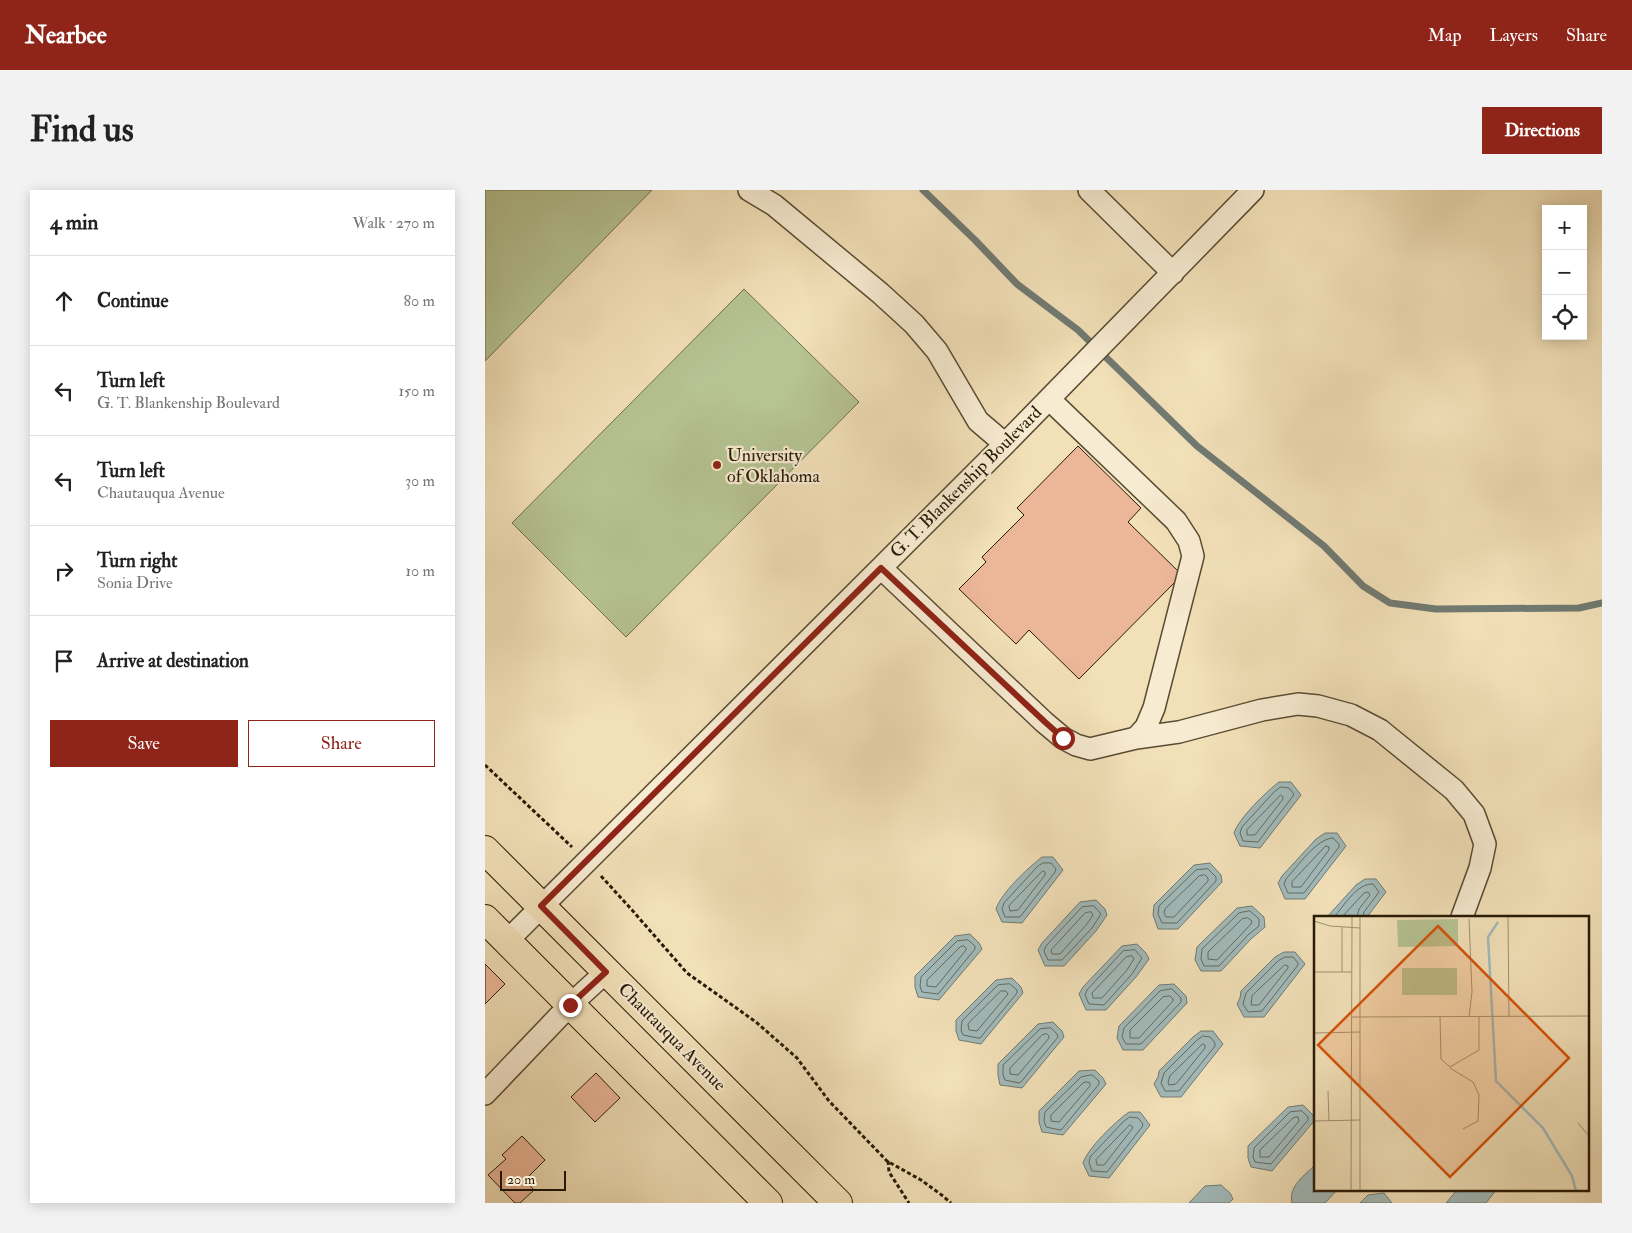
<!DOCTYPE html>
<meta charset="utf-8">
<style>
body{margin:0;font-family:"IM FELL Double Pica",serif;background:#f2f2f2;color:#222}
.controls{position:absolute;right:15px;top:15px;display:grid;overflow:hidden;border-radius:0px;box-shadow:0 2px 12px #0003}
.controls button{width:45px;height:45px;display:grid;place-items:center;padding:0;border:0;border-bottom:1px solid #e0e0e0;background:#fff;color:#222;font:25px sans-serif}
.scale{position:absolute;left:15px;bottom:12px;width:66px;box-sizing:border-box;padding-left:5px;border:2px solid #281a06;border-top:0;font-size:14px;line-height:18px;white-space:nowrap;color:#281a06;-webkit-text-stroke:4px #f7ebd1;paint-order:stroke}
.stop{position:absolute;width:15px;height:15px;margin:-11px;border:4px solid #8f2418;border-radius:50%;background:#fff}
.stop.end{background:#8f2418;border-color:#fff;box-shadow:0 1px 5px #0008}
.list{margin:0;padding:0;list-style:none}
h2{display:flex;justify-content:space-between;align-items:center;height:65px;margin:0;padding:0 20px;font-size:21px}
h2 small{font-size:16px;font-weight:400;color:#767676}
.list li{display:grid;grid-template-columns:32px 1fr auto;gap:15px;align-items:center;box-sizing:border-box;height:90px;padding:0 20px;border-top:1px solid #e0e0e0}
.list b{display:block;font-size:19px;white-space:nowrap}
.list p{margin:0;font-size:16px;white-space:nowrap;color:#767676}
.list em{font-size:16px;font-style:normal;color:#767676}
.actions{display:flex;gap:10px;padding:15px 20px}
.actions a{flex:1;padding:11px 0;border:1px solid #8f2418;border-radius:0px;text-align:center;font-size:18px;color:#8f2418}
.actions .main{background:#8f2418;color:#fff}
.icon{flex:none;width:28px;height:28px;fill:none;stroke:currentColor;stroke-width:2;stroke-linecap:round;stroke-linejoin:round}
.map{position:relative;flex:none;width:1117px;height:1013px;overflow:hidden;border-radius:0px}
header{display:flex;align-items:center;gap:30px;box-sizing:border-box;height:70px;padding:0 25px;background:#8f2418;color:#fff}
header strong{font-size:24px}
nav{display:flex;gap:28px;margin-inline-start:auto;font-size:18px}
.intro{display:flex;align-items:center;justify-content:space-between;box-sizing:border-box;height:120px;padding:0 30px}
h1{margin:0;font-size:35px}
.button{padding:12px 22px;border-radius:0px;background:#8f2418;color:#fff;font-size:18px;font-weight:700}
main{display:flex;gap:30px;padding:0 30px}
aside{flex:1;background:#fff;border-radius:0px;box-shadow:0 2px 12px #0003}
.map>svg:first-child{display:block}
</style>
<header>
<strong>Nearbee</strong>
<nav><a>Map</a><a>Layers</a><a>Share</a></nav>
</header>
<div class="intro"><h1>Find us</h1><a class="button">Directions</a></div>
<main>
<aside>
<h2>4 min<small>Walk · 270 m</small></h2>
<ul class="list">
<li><svg class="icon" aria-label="ahead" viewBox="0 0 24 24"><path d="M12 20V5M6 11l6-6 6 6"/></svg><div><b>Continue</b></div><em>80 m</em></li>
<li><svg class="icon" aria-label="left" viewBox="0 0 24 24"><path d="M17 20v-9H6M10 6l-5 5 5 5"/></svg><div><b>Turn left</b><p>G. T. Blankenship Boulevard</p></div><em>150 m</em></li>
<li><svg class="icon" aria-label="left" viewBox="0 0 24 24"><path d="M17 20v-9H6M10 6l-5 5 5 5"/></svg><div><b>Turn left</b><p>Chautauqua Avenue</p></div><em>30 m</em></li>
<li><svg class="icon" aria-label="right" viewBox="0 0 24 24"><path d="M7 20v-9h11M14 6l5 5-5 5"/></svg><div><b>Turn right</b><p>Sonia Drive</p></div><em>10 m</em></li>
<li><svg class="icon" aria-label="arrive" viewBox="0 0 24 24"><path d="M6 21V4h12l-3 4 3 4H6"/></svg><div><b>Arrive at destination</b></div></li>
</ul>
<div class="actions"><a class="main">Save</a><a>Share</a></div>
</aside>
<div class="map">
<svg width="1117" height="1013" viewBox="0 0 1117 1013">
<rect width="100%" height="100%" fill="#f2e0b8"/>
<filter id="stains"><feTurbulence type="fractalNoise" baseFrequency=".004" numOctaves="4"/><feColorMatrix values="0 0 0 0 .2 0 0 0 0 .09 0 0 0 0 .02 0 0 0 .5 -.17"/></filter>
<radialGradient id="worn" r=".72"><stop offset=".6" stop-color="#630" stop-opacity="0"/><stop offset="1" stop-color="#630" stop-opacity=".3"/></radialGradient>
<path fill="#b6c393" stroke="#6f6e4c" d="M 0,0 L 167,0 L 0,171 Z
M 259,99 L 374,212 L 141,447 L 27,333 Z"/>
<path fill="#a1baba" stroke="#717a72" d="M 794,592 L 806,592 L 816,605 L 775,658 L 755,656 L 749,643 C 754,628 781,602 794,592 Z
M 840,643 L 852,643 L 861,656 L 820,709 L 800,709 L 793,693 L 797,686 L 831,649 Z
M 557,667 L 568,667 L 578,680 L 537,733 L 517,732 L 511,719 C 516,703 543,678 557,667 Z
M 725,673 L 736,685 L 737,692 L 693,739 L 673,739 L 668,725 L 669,715 L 709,675 Z
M 880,689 L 891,689 L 901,702 L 882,727 L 842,727 L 871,695 Z
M 611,710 L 620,719 L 622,725 L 611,741 L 579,776 L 560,776 L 553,760 L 557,753 L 595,712 Z
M 767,716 L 779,727 L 780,737 L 766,749 L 736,781 L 716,781 L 710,770 L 712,757 L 752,718 Z
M 485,744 L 494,753 L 497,759 L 454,810 L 433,807 L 430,797 L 430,786 L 470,746 Z
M 652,754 L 661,763 L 664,769 L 651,787 L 621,820 L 601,820 L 594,804 L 598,797 L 637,756 Z
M 799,762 L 810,762 L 820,774 L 779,827 L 759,827 L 752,814 L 755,808 L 756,801 L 790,767 Z
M 527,788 L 536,797 L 538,803 L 496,854 L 474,850 L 471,841 L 471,830 L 511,790 Z
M 689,794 L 701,806 L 702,813 L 658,860 L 638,860 L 632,848 L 634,836 L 674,795 Z
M 568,832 L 577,841 L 579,847 L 537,898 L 515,895 L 513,885 L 513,874 L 553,834 Z
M 716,841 L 728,841 L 738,854 L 696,907 L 676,907 L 669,894 L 673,887 L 674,881 L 708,847 Z
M 610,880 L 618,888 L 621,894 L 578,945 L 557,942 L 554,932 L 554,921 L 594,881 Z
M 818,915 L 827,924 L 830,930 L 787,981 L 766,977 L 763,968 L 763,956 L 803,917 Z
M 644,922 L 655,922 L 665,935 L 624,988 L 604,986 L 598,973 C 603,958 630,932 644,922 Z
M 831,974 L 831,999 L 853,999 L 840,1013 L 807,1013 C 803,996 820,985 831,974 Z
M 736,995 L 745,1003 L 748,1009 L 744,1013 L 704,1013 L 720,996 Z
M 973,999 L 1012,999 L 1001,1013 L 961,1013 Z
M 899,1003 L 907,1013 L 875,1013 L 883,1005 Z"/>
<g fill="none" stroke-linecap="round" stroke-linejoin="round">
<path stroke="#646a60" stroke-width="1" d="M 796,597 L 804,598 L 809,604 L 808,606 L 773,652 L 758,651 L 755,643 L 757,637 L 789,602 Z
M 796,605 L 798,607 L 798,609 L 770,645 L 762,645 L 762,640 Z
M 848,648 L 854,654 L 854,657 L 819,703 L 803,703 L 799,694 L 801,689 C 812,677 832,648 848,648 Z
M 841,656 L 844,657 L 844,660 L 816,697 L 807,697 L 807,692 Z
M 558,673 L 566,673 L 571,679 L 570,682 L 535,727 L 520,727 L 517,719 L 519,713 L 552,677 Z
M 723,679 L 731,687 L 731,691 L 692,733 L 677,733 L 673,724 L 674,716 L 711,680 Z
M 558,681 L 560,682 L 560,685 L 533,720 L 525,721 L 524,716 Z
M 720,685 L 723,688 L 723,691 L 689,727 L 681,727 L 679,723 L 680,719 L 714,686 Z
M 609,716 L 616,724 L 607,738 L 577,770 L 563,770 L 559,761 L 561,756 L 597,717 Z
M 765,721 L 774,729 L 774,736 L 763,745 L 734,776 L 719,776 L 716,769 L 717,759 L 754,723 Z
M 606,722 L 608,725 L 602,734 L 575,764 L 567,764 L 566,760 L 600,723 Z
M 849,727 C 859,716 872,693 888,694 L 894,702 L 879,722 L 878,727
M 857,727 L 879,703 L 883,702 L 885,705 L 874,719 L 872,727
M 763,728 L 767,731 L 766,734 L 732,770 L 723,769 L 723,762 L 757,729 Z
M 483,750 L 490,756 L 490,759 L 453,804 L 437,802 L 435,796 L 436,787 L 472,751 Z
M 479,756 L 481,758 L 481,760 L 451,797 L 442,796 L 442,790 L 475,757 Z
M 650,760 L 657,768 L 647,784 L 619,815 L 604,814 L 600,805 L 602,800 L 638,761 Z
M 647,766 L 649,769 L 642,780 L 617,808 L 608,808 L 607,803 L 641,767 Z
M 800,767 L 808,767 L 813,773 L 813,775 L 777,821 L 763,822 L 758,814 L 761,803 L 793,771 Z
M 800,775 L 803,776 L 803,778 L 774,815 L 766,815 L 767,806 Z
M 525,794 L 532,800 L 532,803 L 495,848 L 493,848 L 478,845 L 476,840 L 477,831 L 513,795 Z
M 687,799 L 696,808 L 696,812 L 656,854 L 641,854 L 637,847 L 639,838 L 675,801 Z
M 516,801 L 521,801 L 523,804 L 492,841 L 484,840 L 483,834 Z
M 685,806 L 688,809 L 688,811 L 654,848 L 645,848 L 645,840 L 678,807 Z
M 566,838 L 572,844 L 573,847 L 536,892 L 534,893 L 520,890 L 518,885 L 518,875 L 555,839 Z
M 562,844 L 564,846 L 564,848 L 533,885 L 525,884 L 525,878 L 557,845 Z
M 718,846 L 725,847 L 730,853 L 730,856 L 694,901 L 680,901 L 676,893 L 679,883 L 711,851 Z
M 718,854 L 720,855 L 720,858 L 691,894 L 684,895 L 683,892 L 685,886 Z
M 607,885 L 614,891 L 614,894 L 577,939 L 575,940 L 561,937 L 559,931 L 560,922 L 596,887 Z
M 602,892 L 605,893 L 605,896 L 574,932 L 566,931 L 566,925 L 598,893 Z
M 817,921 L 823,927 L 823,930 L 786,974 L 770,972 L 768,967 L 769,958 L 805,922 Z
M 645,927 L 653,928 L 658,934 L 657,937 L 622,982 L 607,981 L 604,973 L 605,967 L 638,932 Z
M 813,927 L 814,931 L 784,967 L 775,967 L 775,960 L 808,928 Z
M 645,935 L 648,937 L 647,939 L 619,975 L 612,975 L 611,970 Z"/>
<path stroke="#717a72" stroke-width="7" d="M 438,0 L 490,50 L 532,94 L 593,140 L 712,256 L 839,356 L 878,396 L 905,413 L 951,419 L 1094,418 L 1117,413"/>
</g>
<path fill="#ecb799" stroke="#281a06" d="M 593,256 L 656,318 L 643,332 L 697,385 L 594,489 L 544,440 L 531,454 L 474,399 L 501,372 L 497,367 L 539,325 L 532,318 Z
M 0,774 L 20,794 L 0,814 Z
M 111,883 L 135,908 L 110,932 L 86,907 Z
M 37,946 L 60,970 L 40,990 L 49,1000 L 35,1013 L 30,1013 L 3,985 L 21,969 L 17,965 Z"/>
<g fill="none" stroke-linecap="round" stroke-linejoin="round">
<defs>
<path id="minor" d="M 264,0 L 289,15 L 395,103 L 429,134 L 452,161 L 493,231 L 520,254
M 604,0 L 688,83
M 396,378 L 559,532 L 578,548 L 591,555 L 605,559 L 651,548 L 661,537 L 669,518 L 708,366 L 704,351 L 691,331 L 564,209
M 651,548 L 694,542 L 777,520 L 813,514 L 833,516 L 866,525 L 895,540 L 969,600 L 989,624 L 1000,654 L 995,678 L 977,727
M 22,751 L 520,254 L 768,0
M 0,904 L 85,815 L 121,782"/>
<path id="major" d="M 0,660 L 353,1013
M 0,729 L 283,1013"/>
</defs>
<use href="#minor" stroke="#5a4c32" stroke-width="24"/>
<use href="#major" stroke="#281a06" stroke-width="30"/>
<path stroke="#281a06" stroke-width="3" stroke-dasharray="4 2.5" stroke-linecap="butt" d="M 0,575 L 87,657
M 116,686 L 147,720 L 202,783 L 271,832 L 312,868 L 344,911 L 402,971 L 436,990 L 458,1006 L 466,1013
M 403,971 L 404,982 L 424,1013"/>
<use href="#minor" stroke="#f7ebd1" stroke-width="21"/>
<use href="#major" stroke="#f2e0b8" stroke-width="28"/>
</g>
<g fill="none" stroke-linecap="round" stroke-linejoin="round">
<path stroke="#8f2418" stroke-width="6" d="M 85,815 L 121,782 L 56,716 L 396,378 L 560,532 L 578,548"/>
</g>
<circle fill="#8f2418" stroke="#f7ebd1" stroke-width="2" cx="232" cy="275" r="5"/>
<g text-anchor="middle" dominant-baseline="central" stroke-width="4.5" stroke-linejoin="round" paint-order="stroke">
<g font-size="18" fill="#281a06" stroke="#f7ebd1" text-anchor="start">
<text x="242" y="265">University<tspan x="242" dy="21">of Oklahoma</tspan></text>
</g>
<g font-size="18" fill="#281a06" stroke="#f7ebd1">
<text transform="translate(481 292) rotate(-45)">G. T. Blankenship Boulevard</text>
<text transform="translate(187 847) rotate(45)">Chautauqua Avenue</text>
</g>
</g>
<g transform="translate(829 726)">
<rect width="275" height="275" fill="#f2e0b8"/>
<path d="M 144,3 L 144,30 L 84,31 L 83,4 ZM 143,52 L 143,79 L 88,79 L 88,52 Z" fill="#b6c393"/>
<path fill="none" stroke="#a1baba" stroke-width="2.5" d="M 184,6 L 174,21 L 182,165 L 229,212 L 258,260 L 262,275"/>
<path fill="none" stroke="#a19171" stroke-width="1" d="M 194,0 L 195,101M 0,5 L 16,10 L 46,12M 28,11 L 28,56M 0,56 L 38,56M 38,101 L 275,100M 126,101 L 127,143 L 136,151 L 165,134 L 165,101M 155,101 L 158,76 L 155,3M 0,117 L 46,116M 136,152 L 159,166 L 165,179 L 164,205 L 149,213M 14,175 L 15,205M 0,205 L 46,204M 264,207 L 275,220M 37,275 L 38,0M 46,275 L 46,0"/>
<path fill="#d5530b" fill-opacity="0.15" stroke="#d5530b" stroke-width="2.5" d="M 124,10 L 255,142 L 136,261 L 4,129 Z"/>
<rect width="275" height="275" fill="none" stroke="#281a06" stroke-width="2.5"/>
</g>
<rect width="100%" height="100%" filter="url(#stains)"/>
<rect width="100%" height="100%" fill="url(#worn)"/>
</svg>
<div class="controls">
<button>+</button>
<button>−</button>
<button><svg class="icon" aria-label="locate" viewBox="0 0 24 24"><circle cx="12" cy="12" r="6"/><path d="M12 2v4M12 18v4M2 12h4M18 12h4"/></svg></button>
</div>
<div class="scale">20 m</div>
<div class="stop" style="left:578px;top:548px"></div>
<div class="stop end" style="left:85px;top:815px"></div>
</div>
</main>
